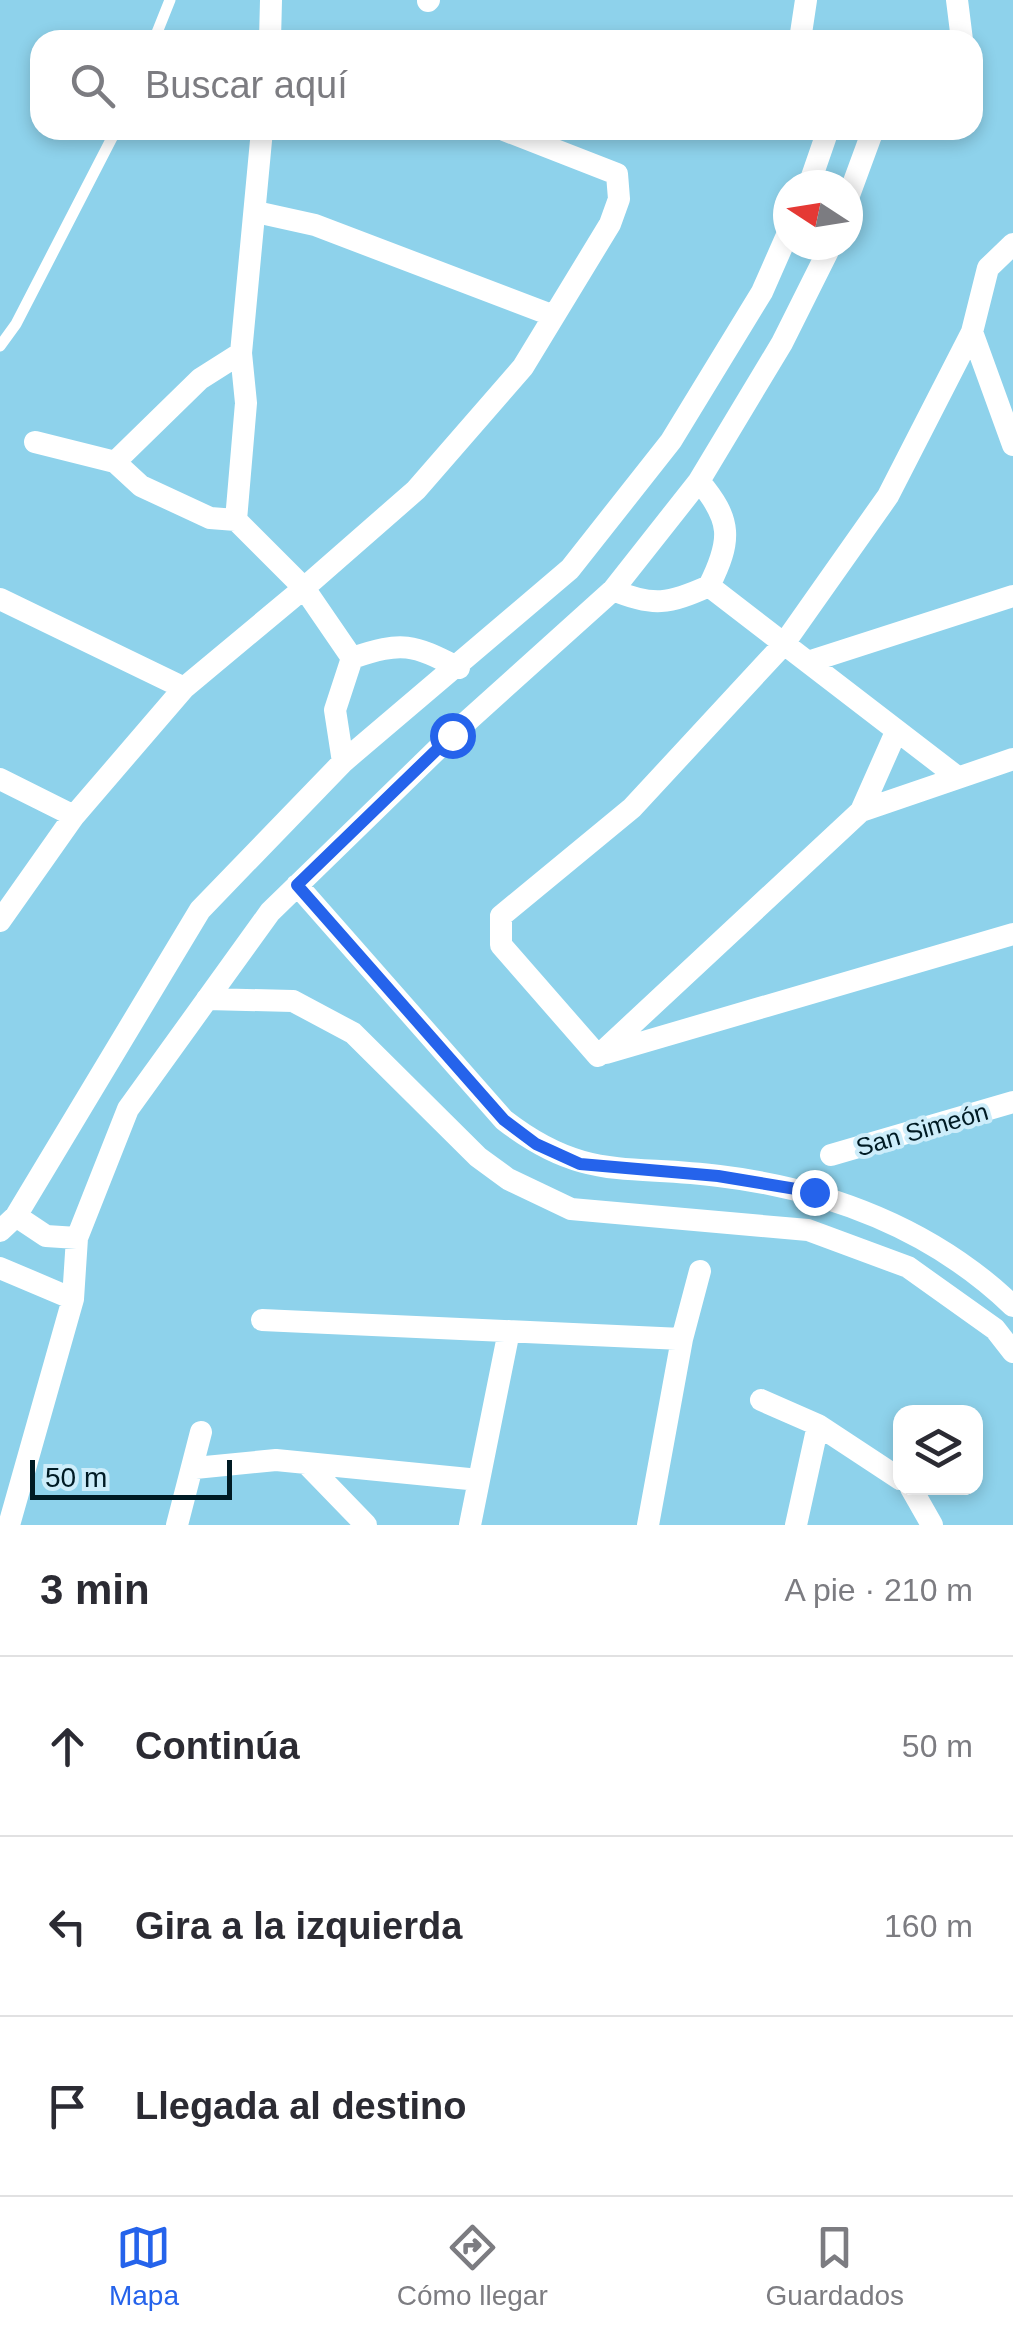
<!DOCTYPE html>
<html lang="es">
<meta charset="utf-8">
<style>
body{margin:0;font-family:Arial,sans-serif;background:#f7f7f7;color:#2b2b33}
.controls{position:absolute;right:30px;bottom:30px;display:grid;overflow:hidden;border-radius:20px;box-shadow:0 5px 15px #0003}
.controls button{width:90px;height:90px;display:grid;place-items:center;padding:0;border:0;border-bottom:2px solid #e1e1e2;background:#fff;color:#2b2b33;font:50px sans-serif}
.compass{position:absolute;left:773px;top:170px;width:90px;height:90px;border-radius:50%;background:#fff;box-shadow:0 5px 15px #0003;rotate:282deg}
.scale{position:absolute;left:30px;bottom:25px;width:202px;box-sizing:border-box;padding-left:10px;border:5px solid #001b24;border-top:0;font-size:28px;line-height:35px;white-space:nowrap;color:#001b24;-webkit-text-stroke:8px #cdedfa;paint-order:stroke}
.stop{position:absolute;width:30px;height:30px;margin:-22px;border:8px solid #2563eb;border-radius:50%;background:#fff}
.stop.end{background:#2563eb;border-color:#fff;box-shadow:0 2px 10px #0008}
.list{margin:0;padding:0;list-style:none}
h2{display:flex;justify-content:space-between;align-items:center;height:130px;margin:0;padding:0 40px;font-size:42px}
h2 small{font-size:32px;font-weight:400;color:#7c7c81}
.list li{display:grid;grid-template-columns:65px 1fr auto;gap:30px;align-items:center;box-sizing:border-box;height:180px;padding:0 40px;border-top:2px solid #e1e1e2}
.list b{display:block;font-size:38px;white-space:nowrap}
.list em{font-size:32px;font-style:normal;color:#7c7c81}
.icon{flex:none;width:55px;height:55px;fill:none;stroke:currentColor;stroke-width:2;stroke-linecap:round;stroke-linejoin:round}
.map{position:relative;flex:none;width:1013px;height:1525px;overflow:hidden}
.search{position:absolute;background:#fff;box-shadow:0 5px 15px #0003;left:30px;right:30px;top:30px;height:110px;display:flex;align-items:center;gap:25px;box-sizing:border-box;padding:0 35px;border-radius:30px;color:#7c7c81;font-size:38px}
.sheet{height:670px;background:#fff}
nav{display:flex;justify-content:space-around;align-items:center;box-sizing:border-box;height:140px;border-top:2px solid #e1e1e2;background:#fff;font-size:28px;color:#7c7c81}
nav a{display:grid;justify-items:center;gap:5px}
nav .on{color:#2563eb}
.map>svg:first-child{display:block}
</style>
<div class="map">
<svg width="1013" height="1525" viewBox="0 0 1013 1525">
<rect width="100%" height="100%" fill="#8ed2eb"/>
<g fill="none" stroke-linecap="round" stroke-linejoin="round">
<path stroke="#fff" stroke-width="11" d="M 154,40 L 170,0
M 0,346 L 16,324 L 116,130"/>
<path stroke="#fff" stroke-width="22" d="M 957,0 L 962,40
M 428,1 L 429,0
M 270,40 L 271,0
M 800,40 L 806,0
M 809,185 L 828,130
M 848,198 L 873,130
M 256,212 L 315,225 L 554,316
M 972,332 L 1013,445
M 241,353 L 262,130
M 115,462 L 200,379 L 241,353 L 246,403 L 236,520
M 709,586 L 956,776
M 613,590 C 653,607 669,604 709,586 C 732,540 732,520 699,481
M 0,599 L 184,688
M 352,658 L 304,588 L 416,490 L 523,367 L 610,224 L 619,199 L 617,174 L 504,130
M 352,658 C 403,641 412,644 459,668
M 808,662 L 1013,596
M 343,762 L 335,710 L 352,658
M 0,779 L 74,816
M 861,811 L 1013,759
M 297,885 L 504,1120 C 584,1182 627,1164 719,1176 C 828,1189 933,1229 1013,1306
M 0,921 L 74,816 L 184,688 L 304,588 L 236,520 L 210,518 L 141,486 L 115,462 L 35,442
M 207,999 L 293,1001 L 353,1033 L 478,1157 L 508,1179 L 571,1209 L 808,1230 L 908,1267 L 995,1329 L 1013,1352
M 606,1053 L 1013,934
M 598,1056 L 501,945 L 501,916 L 632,808 L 783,645 L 888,496 L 972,332 L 988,268 L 1013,244
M 598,1056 L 861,811 L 896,732
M 831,1155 L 1013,1102
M 16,1216 L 46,1236 L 77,1238
M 0,1231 L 16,1216 L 200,910 L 343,762 L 570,569 L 671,441 L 762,292 L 788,233
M 0,1268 L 73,1299
M 262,1320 L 682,1339 L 648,1525
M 682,1339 L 700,1271
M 761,1400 L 818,1425 L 900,1479
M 306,1463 L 366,1525
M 195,1468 L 276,1460 L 479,1480
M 911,1488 L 932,1525
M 9,1525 L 73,1299 L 77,1238 L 128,1109 L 270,912 L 452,735 L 613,590 L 699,481 L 782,343 L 831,245
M 177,1525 L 201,1432
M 470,1525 L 509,1331
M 796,1525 L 818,1425"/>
</g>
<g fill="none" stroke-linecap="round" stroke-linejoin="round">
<path stroke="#2563eb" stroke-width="12" d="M 452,735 L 297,885 L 504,1120 L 536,1144 L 580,1164 L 718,1176 L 814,1192"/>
</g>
<g text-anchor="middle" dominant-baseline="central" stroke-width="8" stroke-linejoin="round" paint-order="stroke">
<g font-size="25" fill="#001b24" stroke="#cdedfa">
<text transform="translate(922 1129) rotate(-16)">San Simeón</text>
</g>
</g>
</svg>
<div class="controls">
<button><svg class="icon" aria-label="layers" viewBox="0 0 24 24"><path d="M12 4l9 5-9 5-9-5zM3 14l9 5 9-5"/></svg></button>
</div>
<svg class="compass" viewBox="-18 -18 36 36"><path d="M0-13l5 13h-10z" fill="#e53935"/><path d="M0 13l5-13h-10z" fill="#7c7c81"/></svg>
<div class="scale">50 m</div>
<div class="stop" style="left:452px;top:735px"></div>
<div class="stop end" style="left:814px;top:1192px"></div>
<div class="search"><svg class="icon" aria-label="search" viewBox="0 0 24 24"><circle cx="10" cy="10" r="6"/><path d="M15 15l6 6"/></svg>Buscar aquí</div>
</div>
<section class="sheet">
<h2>3 min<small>A pie · 210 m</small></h2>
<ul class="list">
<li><svg class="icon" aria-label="ahead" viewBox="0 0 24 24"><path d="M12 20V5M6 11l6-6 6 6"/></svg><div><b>Continúa</b></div><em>50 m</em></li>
<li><svg class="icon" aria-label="left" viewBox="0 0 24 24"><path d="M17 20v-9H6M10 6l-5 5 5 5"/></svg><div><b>Gira a la izquierda</b></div><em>160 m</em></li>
<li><svg class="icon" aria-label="arrive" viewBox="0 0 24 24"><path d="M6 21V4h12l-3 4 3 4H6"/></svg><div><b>Llegada al destino</b></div></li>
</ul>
</section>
<nav>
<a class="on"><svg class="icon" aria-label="map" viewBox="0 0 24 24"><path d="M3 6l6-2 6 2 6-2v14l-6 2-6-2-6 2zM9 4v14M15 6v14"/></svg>Mapa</a>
<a><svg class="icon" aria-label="directions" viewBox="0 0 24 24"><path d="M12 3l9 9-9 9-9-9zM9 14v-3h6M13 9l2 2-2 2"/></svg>Cómo llegar</a>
<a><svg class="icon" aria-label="saved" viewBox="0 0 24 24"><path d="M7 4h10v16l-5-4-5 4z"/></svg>Guardados</a>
</nav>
